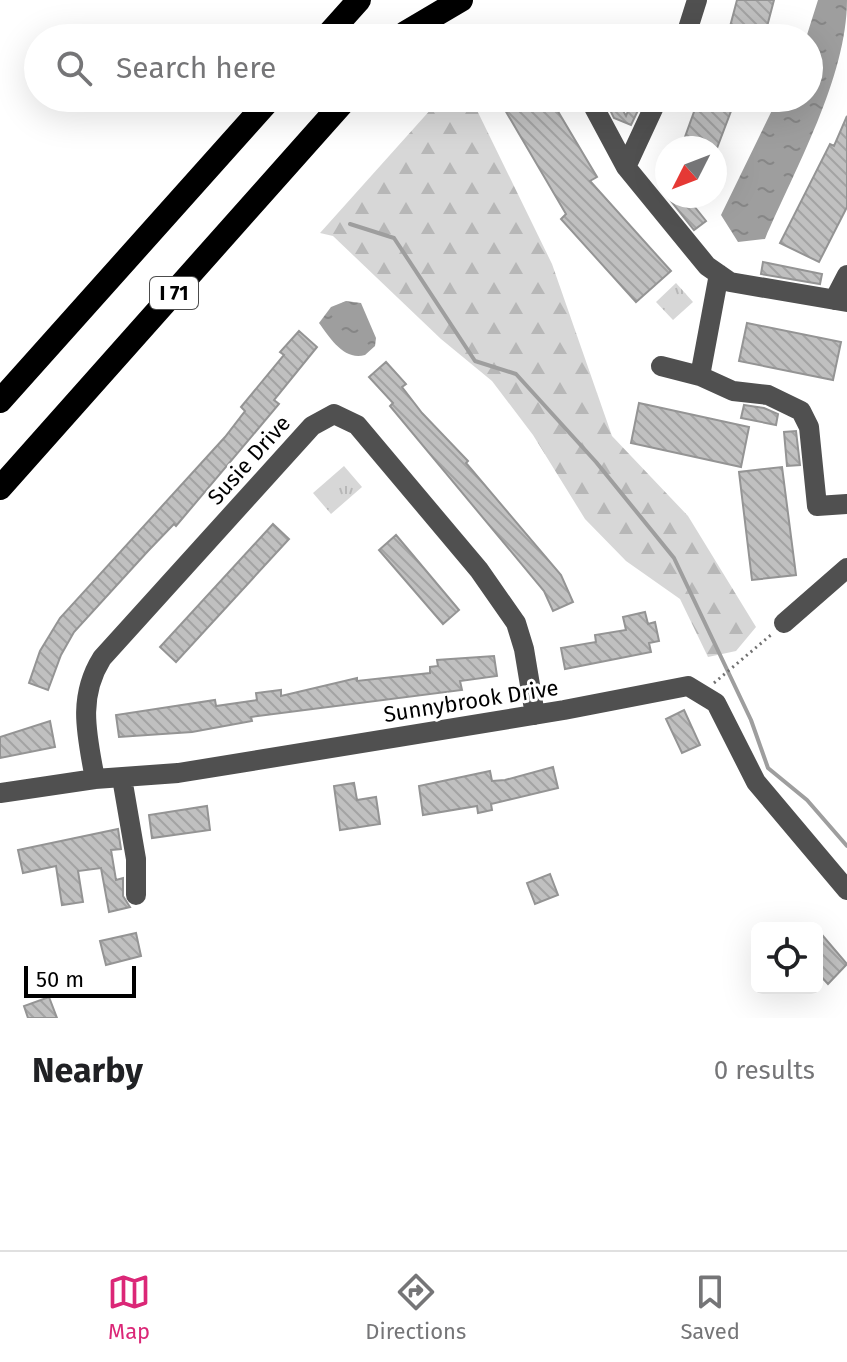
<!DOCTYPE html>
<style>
body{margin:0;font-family:"Fira Sans",sans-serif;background:#f6f6f6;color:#202124}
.controls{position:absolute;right:24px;bottom:24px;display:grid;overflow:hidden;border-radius:12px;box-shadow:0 8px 32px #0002}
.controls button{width:72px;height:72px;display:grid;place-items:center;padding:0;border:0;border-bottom:2px solid #e0e0e0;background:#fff;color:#202124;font:40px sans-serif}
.compass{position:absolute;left:655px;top:136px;width:72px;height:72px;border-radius:50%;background:#fff;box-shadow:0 8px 32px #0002;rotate:228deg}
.scale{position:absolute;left:24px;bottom:20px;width:112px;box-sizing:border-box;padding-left:8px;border:4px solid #000;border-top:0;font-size:22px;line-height:28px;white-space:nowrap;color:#000;-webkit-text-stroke:6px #fff;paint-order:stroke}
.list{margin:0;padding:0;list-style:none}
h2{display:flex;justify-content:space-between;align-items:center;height:104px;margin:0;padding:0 32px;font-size:34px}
h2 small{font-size:26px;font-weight:400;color:#757577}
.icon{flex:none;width:44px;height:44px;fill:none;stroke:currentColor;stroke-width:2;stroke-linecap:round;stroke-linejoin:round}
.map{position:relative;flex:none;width:847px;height:1018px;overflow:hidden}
.search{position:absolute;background:#fff;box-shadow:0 8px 32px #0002;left:24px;right:24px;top:24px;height:88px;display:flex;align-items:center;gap:20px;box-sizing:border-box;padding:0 28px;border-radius:44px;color:#757577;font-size:30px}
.sheet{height:232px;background:#fff}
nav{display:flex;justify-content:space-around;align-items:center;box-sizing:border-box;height:112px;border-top:2px solid #e0e0e0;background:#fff;font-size:22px;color:#757577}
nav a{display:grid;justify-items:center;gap:4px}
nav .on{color:#db2777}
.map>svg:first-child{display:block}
</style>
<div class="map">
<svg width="847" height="1018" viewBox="0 0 847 1018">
<defs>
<pattern id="grass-tufts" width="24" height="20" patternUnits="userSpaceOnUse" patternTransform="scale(2)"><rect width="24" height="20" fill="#d7d7d7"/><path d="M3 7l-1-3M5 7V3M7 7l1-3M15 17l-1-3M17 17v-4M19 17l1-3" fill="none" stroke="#b7b7b7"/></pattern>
<pattern id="forest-firs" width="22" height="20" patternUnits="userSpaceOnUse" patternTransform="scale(2)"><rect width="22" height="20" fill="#d7d7d7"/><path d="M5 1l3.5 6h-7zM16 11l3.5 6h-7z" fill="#b7b7b7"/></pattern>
<pattern id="water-ripples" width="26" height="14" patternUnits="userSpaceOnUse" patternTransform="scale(2)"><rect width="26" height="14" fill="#9e9e9e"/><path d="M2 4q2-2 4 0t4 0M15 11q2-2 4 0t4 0" fill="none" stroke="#868686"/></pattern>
<pattern id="building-back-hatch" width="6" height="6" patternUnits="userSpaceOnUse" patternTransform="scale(2)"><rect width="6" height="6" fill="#c0c0c0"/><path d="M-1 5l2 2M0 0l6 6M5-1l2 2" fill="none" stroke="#a3a3a3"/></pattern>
</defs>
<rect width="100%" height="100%" fill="#fff"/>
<path fill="url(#grass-tufts)" d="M 676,283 L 693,302 L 673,320 L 656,302 Z
M 344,466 L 362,487 L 331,514 L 313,493 Z"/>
<path fill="url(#forest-firs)" d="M 441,98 L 471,98 L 552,264 L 612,436 L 688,516 L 756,627 L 736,651 L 708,657 L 680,599 L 626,561 L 585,519 L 533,435 L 492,381 L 441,339 L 333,236 L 320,233 Z"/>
<path fill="url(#water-ripples)" d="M 818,0 L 847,0 C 847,77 795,169 765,239 L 738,242 L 721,215 L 778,98 L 809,98 L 809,38 L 806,38 Z
M 346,301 L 361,303 L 376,338 L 375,346 L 365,355 C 344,361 330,338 319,323 L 331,307 Z"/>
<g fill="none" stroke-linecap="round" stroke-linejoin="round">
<path stroke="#9e9e9e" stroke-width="4" d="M 350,224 L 394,238 L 475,361 L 516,374 L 596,462 L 674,558 L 751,720 L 768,768 L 807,800 L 847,846"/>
</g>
<path fill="url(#building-back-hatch)" stroke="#949494" stroke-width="2" d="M 737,0 L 774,0 L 764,38 L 727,38 Z
M 498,98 L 550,98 L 597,177 L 590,181 L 671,271 L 636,302 L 561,219 L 566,214 Z
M 604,98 L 616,98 L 626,116 L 633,98 L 644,98 L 631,125 L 614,118 Z
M 699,98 L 736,98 L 717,148 L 681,148 Z
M 847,116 L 847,207 L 819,262 L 780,243 L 830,144 L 834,146 Z
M 667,196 L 686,196 L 706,221 L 694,230 Z
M 763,262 L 822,274 L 820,284 L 761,274 Z
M 747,323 L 841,342 L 833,380 L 739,361 Z
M 299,331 L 317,347 L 274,400 L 279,404 L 176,526 L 174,524 L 148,551 L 74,632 L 61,655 L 48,690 L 29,683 L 40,651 L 60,618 L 225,437 L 245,411 L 241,407 L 284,355 L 280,352 Z
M 386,362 L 406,384 L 402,387 L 422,413 L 468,461 L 466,463 L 561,575 L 573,602 L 553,611 L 544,591 L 390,406 L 393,403 L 369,377 Z
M 639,403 L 749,427 L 741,467 L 631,443 Z
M 744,405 L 764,408 L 778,414 L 776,425 L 741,418 Z
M 796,431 L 800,465 L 787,466 L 784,432 Z
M 782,467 L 796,575 L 752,580 L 739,472 Z
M 273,524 L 289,539 L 176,662 L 160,647 Z
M 396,535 L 459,610 L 443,624 L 379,550 Z
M 645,612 L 648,624 L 655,622 L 659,641 L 649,643 L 651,652 L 565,669 L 561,648 L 596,642 L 595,635 L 626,630 L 623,617 Z
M 494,656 L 497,676 L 460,681 L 462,690 L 251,717 L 252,721 L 192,732 L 119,737 L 116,715 L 215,700 L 216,706 L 257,700 L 256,693 L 281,690 L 281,696 L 357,678 L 357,681 L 430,673 L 430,667 L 438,666 L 437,660 Z
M 684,710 L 700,745 L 682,753 L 666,719 Z
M 50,721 L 55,747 L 0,758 L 0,737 Z
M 553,767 L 558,788 L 491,804 L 492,810 L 478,813 L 477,806 L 423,815 L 419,786 L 490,771 L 492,781 L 505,780 Z
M 354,783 L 357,800 L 376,797 L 380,824 L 340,830 L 334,786 Z
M 207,806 L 210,830 L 152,838 L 149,815 Z
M 118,829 L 121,849 L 111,850 L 116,880 L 123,878 L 123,896 L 130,907 L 109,912 L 101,868 L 78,871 L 83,902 L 62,905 L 56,866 L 23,873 L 18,850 Z
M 550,874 L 558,895 L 535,904 L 527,883 Z
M 817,929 L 847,964 L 828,984 L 817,972 Z
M 136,933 L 141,956 L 106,965 L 100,941 Z
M 49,997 L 57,1018 L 28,1018 L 24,1006 Z"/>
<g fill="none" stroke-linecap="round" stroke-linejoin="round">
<path stroke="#727272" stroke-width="3" stroke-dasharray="2 4" stroke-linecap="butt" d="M 714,683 L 772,634"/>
<path stroke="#505050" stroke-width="20" d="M 685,38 L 697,0
M 589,98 L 626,167 L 707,266 L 730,282 L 847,302
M 626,167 L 658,98
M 834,300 L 847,275
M 661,366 L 700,376 L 733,391 L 768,395 L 801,411 L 809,427 L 817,506 L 847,504
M 700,376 L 719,274
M 784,623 L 847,568
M 122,778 L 136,859 L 136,895
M 95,779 C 87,735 77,698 102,658 L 312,426 L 334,414 L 357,425 L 479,570 L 516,623 L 524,649 L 535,715
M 0,793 L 95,779 L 178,773 L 564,710 L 688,686 L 716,703 L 756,782 L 847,890"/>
<path stroke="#000" stroke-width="24" d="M 405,33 L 461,0
M 325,38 L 359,0
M 0,401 L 271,98
M 0,488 L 347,98"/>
</g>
<g text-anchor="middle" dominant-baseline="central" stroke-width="6" stroke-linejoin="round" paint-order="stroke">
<rect fill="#fff" stroke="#4c4c4c" stroke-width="2" x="150" y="277" width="48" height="32" rx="6"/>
<g font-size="20" font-weight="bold" fill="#000">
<text x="174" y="293">I 71</text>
</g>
<g font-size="22" fill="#000" stroke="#fff">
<text transform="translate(249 460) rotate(-48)">Susie Drive</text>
<text transform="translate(471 701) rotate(-9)">Sunnybrook Drive</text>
</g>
</g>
</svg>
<div class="controls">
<button><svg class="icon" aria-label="locate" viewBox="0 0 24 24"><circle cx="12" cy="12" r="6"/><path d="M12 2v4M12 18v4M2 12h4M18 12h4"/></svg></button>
</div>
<svg class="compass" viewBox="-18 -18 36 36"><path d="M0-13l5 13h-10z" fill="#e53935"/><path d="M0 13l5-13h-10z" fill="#757577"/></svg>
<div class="scale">50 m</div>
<div class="search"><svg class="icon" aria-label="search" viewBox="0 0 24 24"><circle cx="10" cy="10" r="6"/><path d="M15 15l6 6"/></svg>Search here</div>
</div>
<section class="sheet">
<h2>Nearby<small>0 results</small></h2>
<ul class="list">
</ul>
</section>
<nav>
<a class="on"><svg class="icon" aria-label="map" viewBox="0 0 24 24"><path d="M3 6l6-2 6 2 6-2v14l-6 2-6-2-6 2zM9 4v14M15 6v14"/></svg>Map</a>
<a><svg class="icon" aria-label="directions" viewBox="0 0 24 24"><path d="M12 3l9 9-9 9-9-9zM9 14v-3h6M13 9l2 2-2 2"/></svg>Directions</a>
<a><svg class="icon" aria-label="saved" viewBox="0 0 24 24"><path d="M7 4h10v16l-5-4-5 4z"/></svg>Saved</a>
</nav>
